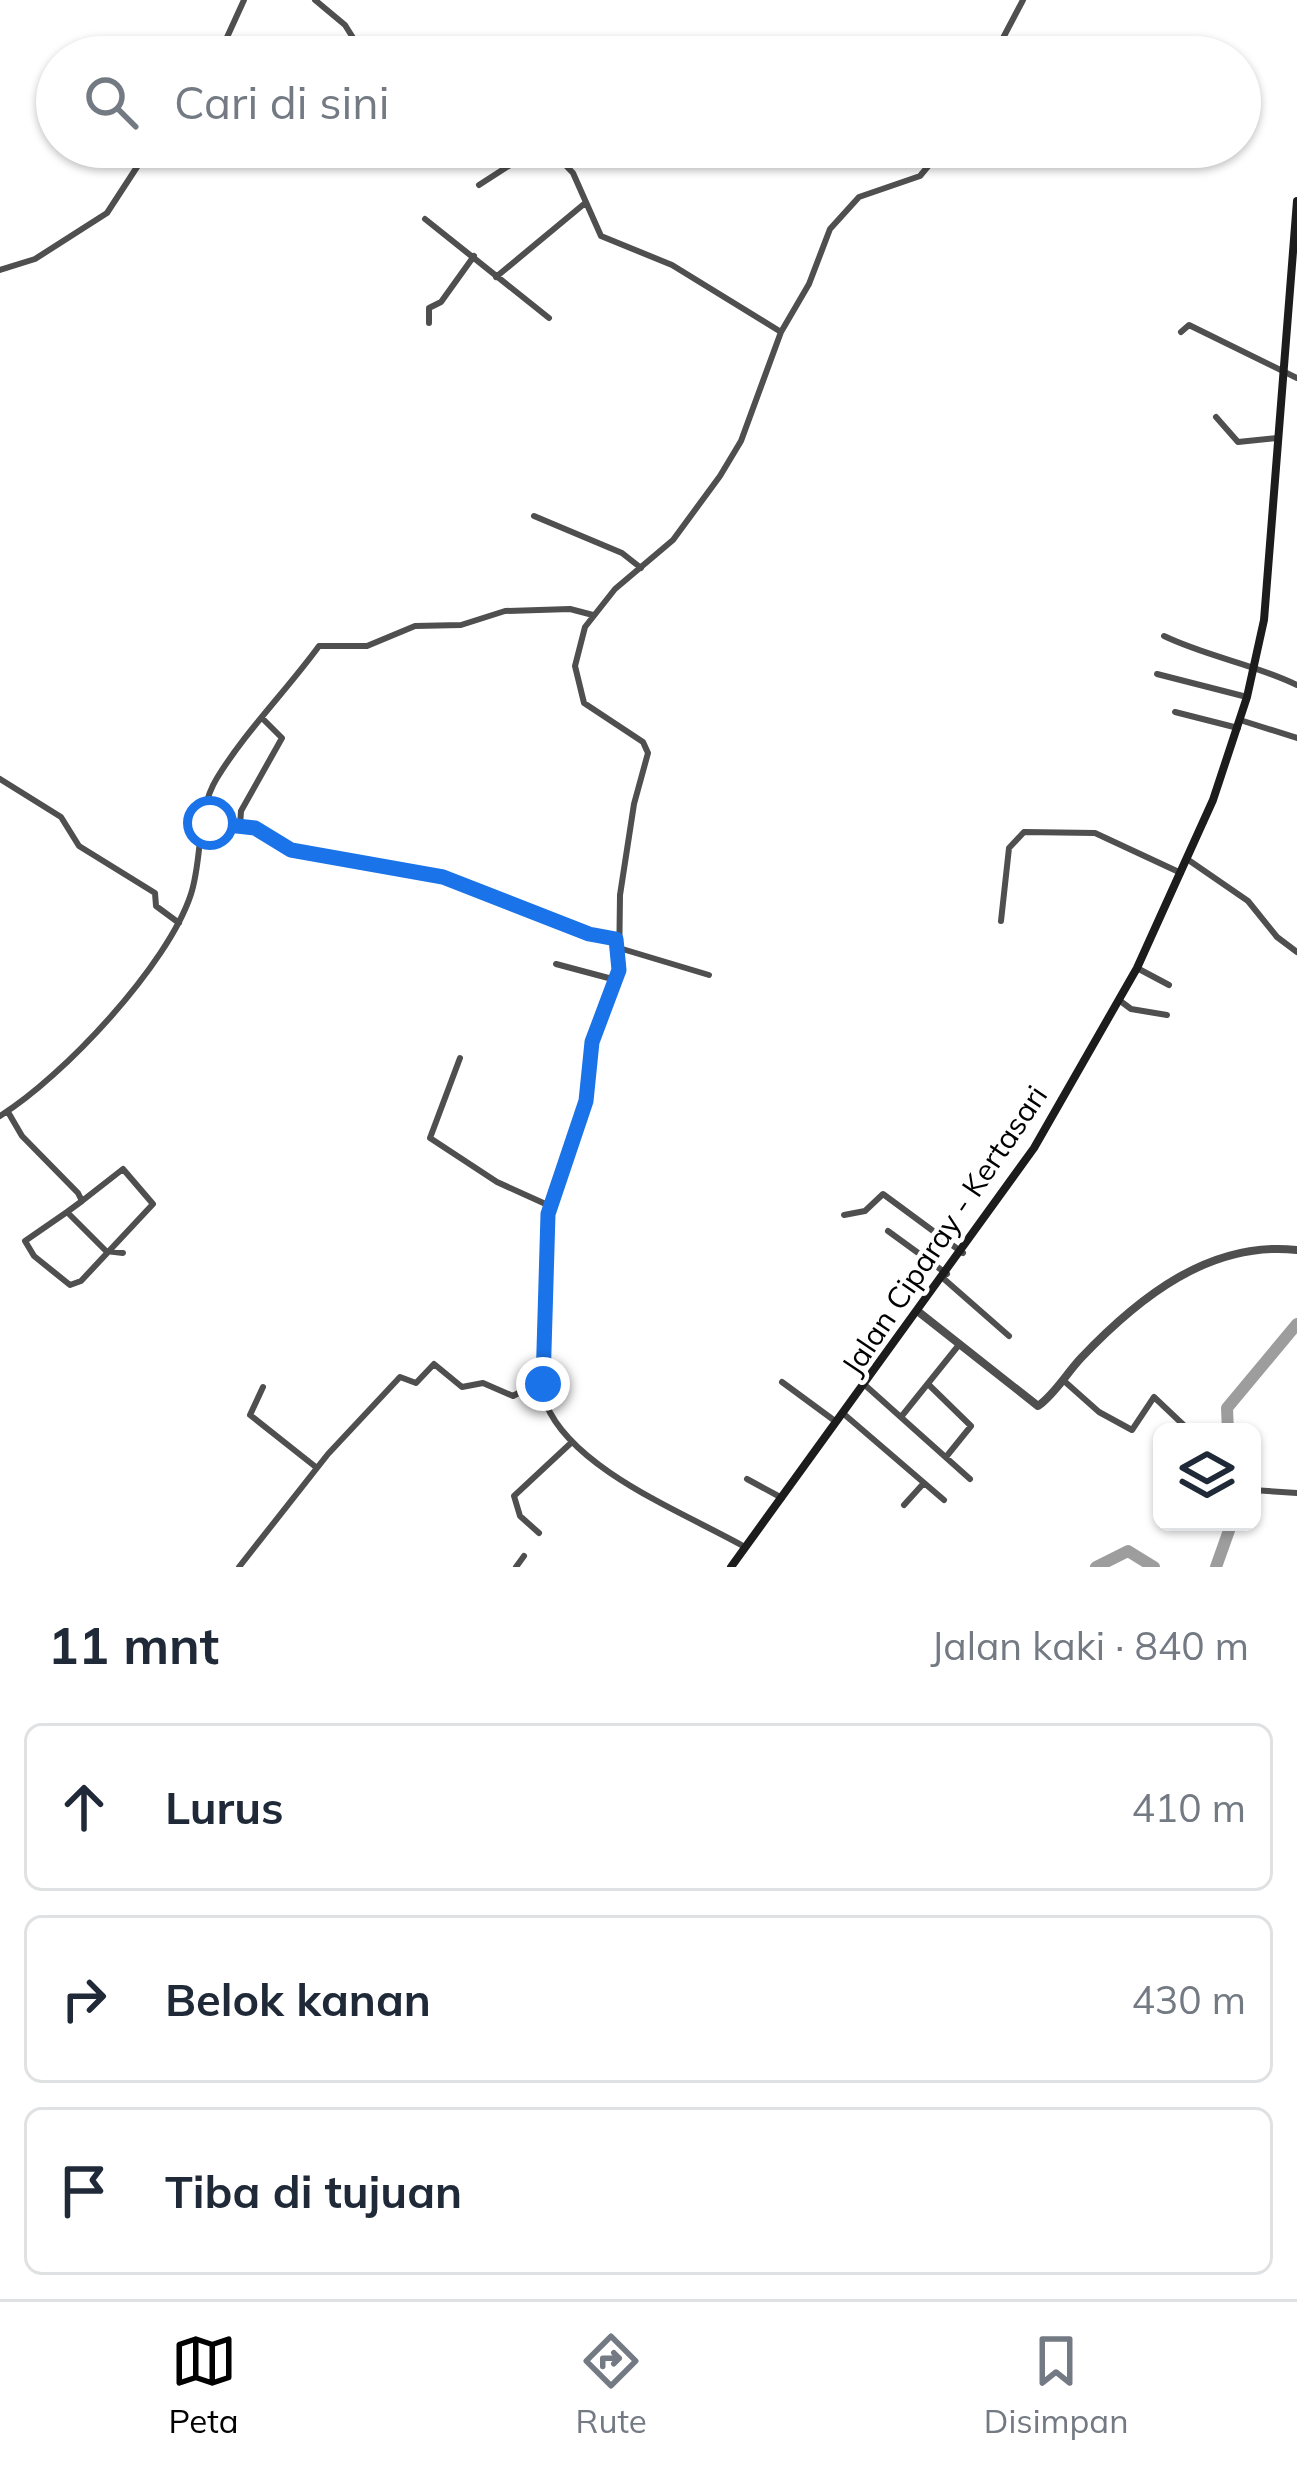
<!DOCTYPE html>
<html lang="id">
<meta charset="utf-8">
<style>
body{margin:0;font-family:Mulish,sans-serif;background:#f6f6f7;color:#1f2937}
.controls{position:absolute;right:36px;bottom:36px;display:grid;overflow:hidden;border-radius:18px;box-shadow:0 3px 9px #0004}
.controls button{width:108px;height:108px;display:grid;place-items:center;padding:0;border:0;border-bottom:3px solid #e0e1e3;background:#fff;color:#1f2937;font:60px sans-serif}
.stop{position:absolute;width:36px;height:36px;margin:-27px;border:9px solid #1a73e8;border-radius:50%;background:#fff}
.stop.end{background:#1a73e8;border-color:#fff;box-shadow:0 3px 12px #0008}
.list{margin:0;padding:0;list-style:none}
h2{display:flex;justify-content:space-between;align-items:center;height:156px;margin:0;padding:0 48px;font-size:51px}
h2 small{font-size:39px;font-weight:400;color:#747a83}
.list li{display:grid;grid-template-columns:78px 1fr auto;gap:36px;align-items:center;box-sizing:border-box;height:168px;margin:0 24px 24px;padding:0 24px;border:3px solid #e0e1e3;border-radius:18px}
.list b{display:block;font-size:45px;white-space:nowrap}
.list em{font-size:39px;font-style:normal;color:#747a83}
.icon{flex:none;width:66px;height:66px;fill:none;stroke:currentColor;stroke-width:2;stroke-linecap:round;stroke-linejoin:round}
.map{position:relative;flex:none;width:1297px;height:1567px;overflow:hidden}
.search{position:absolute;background:#fff;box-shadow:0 3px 9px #0004;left:36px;right:36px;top:36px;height:132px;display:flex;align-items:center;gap:30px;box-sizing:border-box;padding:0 42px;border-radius:66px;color:#747a83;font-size:45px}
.sheet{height:732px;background:#fff}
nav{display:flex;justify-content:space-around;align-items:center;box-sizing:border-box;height:168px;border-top:3px solid #e0e1e3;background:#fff;font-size:33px;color:#747a83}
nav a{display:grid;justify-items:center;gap:6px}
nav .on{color:#000}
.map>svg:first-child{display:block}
</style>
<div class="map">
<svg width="1297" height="1567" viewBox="0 0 1297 1567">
<rect width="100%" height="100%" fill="#fff"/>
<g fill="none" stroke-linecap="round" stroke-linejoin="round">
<path stroke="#9d9d9d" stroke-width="12" d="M 1228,1432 L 1227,1408 L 1297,1324
M 1096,1567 L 1128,1551 L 1154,1567
M 1216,1567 L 1232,1522"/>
<path stroke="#4f4f4f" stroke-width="6" d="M 315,0 L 345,25 L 365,57
M 218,57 L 244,0
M 993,57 L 1023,0
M 548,147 L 573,173 L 601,236 L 672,265 L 781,332
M 479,185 L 538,147
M 425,219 L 549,318
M 0,270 L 35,259 L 107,213 L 150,147
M 496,277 L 584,204
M 429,323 L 429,308 L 441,302 L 474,256
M 1181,332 L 1189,325 L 1297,378
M 1216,417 L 1238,442 L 1277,438
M 534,516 L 622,553 L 641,568
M 1164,636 C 1208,657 1254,664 1297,685
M 1157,674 L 1247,697
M 1175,712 L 1238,728
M 1240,720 L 1297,738
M 0,779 L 61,817 L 79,846 L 155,893 L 156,906 L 179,923
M 205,820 L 255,828 L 291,850 L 443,877 L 589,934 L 616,939
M 240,826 L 241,811 L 282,738 L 264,720
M 1187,859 L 1248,901 L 1277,937 L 1297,952
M 1001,921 L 1009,848 L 1024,832 L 1095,833 L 1181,873
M 619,948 L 709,975
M 556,964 L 616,980
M 1137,968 L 1169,985
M 1119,1000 L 1131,1009 L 1167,1015
M 460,1058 L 430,1138 L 497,1182 L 550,1206
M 8,1112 L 22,1136 L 78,1193 L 82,1201 L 67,1212 L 106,1251 L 123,1253
M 0,1116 C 63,1077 168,965 191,894 C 203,857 196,812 217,778 C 245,732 287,690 319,646 L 367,646 L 415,626 L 461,625 L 505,611 L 570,609 L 593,615
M 67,1212 L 25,1241 L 34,1256 L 70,1285 L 81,1281 L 153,1204 L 123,1169 L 82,1201
M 844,1215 L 865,1211 L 883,1194 L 963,1253
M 888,1231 L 947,1274
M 944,1279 L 1009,1336
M 1063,1380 L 1099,1412 L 1132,1430 L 1154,1397 L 1191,1432
M 782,1382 L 835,1421
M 928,1384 L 971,1426 L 946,1457
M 866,1386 L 970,1479
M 263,1387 L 250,1415 L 317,1468
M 845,1415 L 944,1500
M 901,1417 L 958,1346
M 747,1479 L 782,1498
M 1252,1490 L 1297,1493
M 904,1505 L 923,1484
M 539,1533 L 520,1516 L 514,1496 L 572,1442
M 745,1547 C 685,1513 573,1470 546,1404 L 548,1214 L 586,1101 L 592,1043 L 619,970 L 620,895 L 634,804 L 648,753 L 643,742 L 584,703 L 575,666 L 585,627 L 615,589 L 673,540 L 720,476 L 741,441 L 781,332 L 809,284 L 830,229 L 859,197 L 920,176 L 944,147
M 239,1567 L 328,1454 L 400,1377 L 416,1383 L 434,1364 L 462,1387 L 483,1383 L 513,1396 L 542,1380
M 516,1567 L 524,1556"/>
<path stroke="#4f4f4f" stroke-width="8" d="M 920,1313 L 1038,1406 C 1055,1394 1066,1374 1081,1358 C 1138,1298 1210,1240 1297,1250"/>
<path stroke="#1c1c1c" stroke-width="8" d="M 731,1567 L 1034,1148 L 1137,968 L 1213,800 L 1247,697 L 1264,620 L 1297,201"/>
</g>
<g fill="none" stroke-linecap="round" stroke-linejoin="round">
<path stroke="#1a73e8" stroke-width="15" d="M 210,823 L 255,828 L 291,850 L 443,877 L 589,934 L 616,939 L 619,970 L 592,1042 L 586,1101 L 548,1214 L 543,1384"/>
</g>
<g text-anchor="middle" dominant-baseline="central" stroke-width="9" stroke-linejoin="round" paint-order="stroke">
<g font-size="30" fill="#000" stroke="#fff">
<text transform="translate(944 1230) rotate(-56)">Jalan Ciparay - Kertasari</text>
</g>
</g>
</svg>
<div class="controls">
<button><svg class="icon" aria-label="layers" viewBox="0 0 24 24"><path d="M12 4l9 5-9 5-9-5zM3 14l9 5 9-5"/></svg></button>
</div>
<div class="stop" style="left:210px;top:823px"></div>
<div class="stop end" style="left:543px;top:1384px"></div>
<div class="search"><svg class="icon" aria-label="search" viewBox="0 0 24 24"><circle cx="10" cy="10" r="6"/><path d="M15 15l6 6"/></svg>Cari di sini</div>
</div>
<section class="sheet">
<h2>11 mnt<small>Jalan kaki · 840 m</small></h2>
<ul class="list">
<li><svg class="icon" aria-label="ahead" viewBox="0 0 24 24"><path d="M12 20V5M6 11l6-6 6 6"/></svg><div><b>Lurus</b></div><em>410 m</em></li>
<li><svg class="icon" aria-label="right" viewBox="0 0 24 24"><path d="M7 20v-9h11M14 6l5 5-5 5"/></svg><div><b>Belok kanan</b></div><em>430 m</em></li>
<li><svg class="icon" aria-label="arrive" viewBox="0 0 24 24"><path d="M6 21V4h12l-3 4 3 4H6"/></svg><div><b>Tiba di tujuan</b></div></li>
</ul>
</section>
<nav>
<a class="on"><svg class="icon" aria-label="map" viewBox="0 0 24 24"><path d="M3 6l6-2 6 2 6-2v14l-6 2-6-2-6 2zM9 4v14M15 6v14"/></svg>Peta</a>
<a><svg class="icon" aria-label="directions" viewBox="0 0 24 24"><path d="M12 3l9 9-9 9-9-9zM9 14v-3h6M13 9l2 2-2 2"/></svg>Rute</a>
<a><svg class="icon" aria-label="saved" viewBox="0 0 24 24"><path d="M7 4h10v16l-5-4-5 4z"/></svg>Disimpan</a>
</nav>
